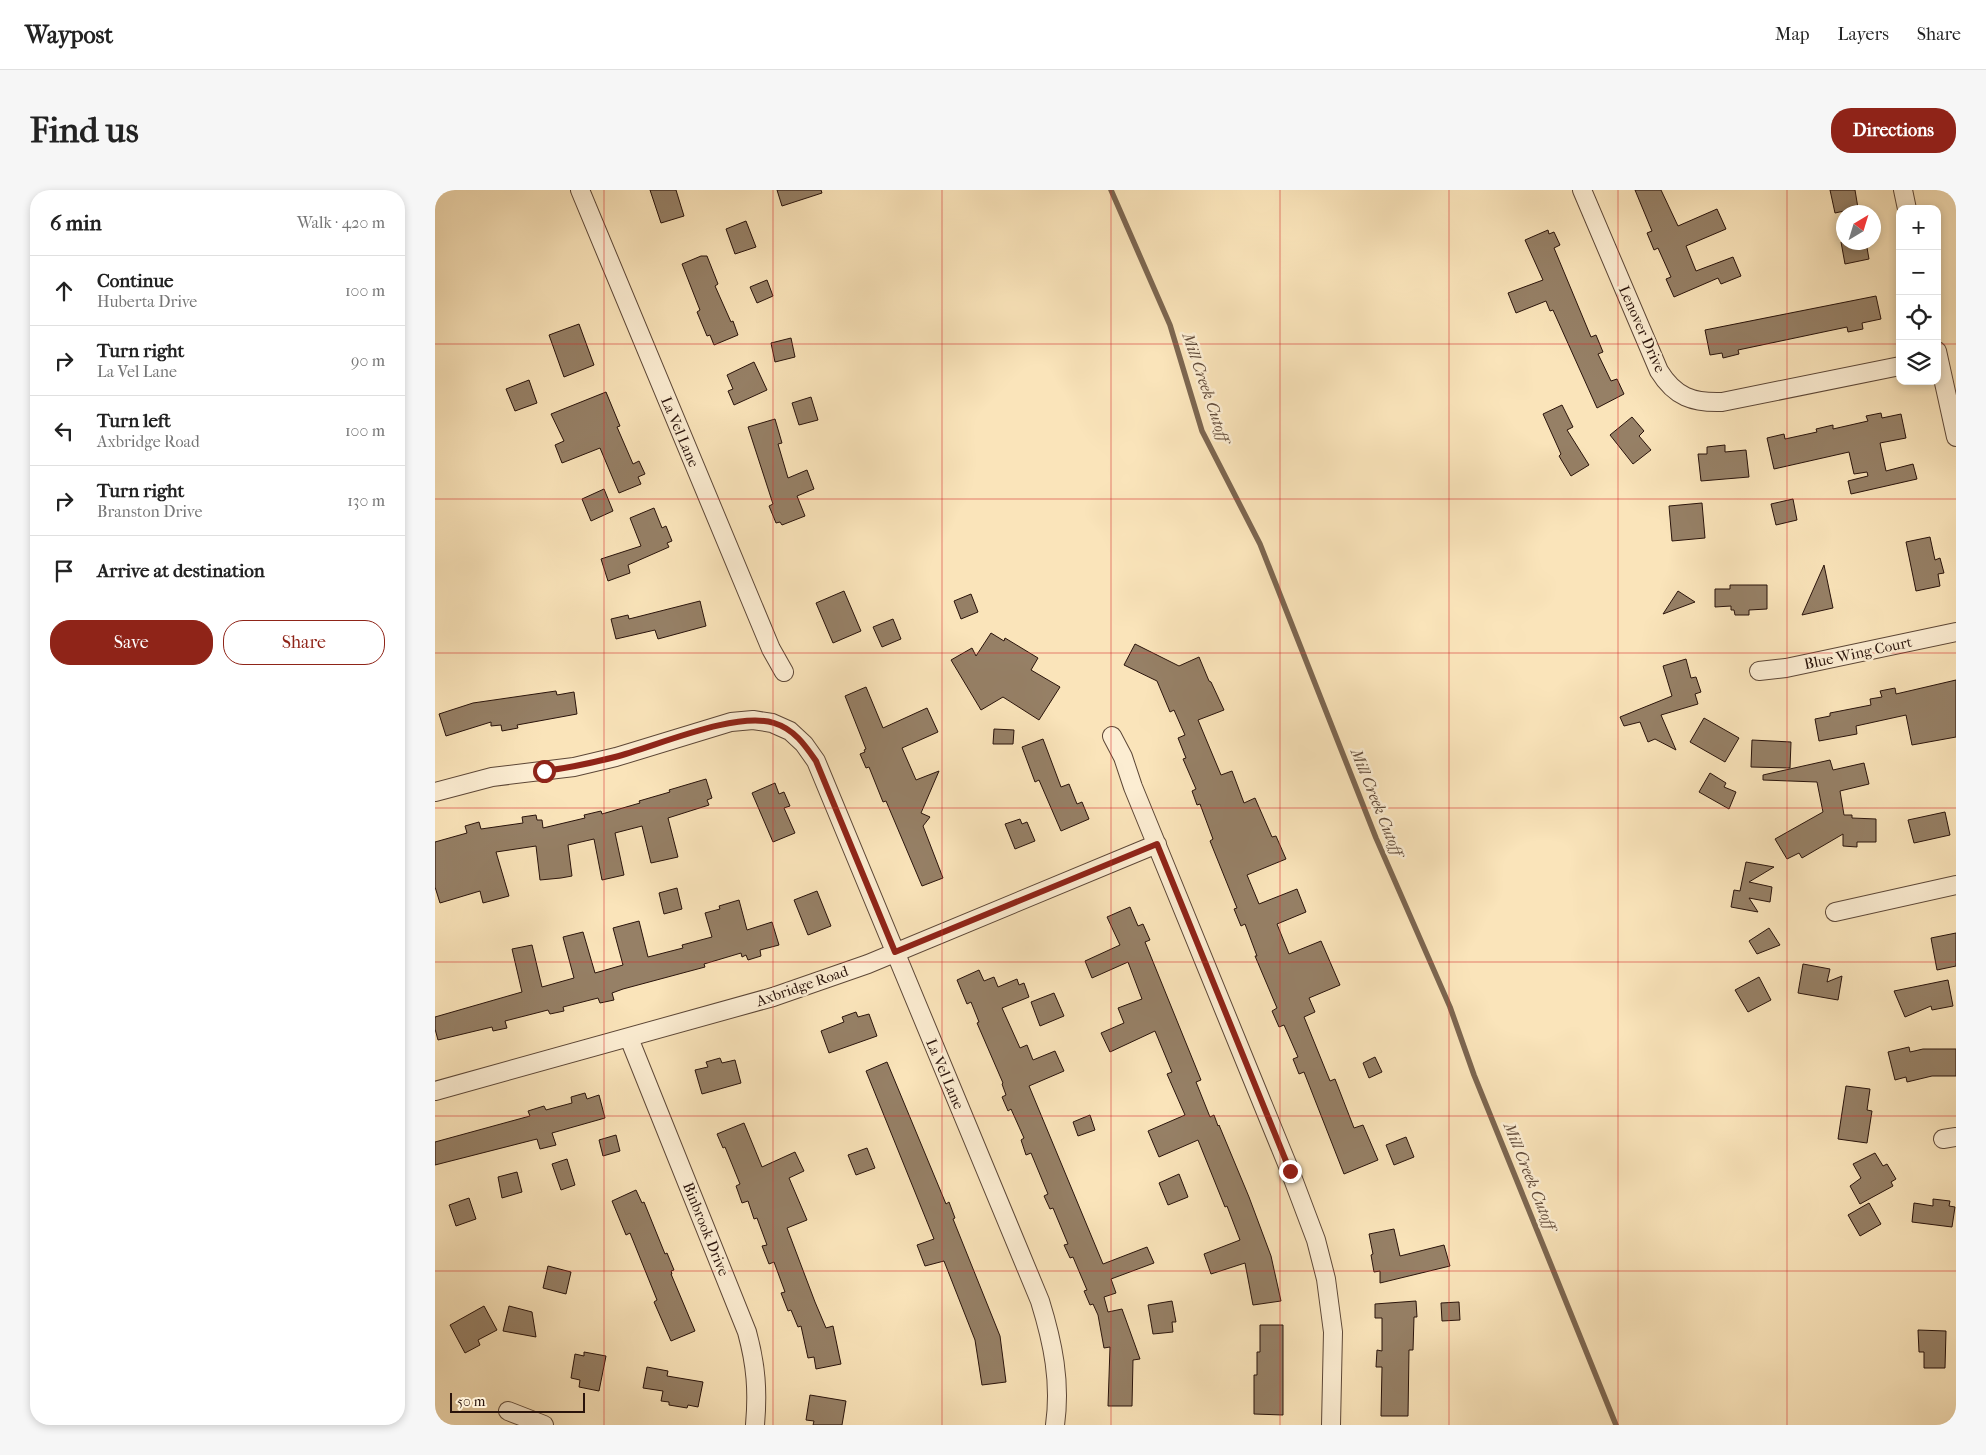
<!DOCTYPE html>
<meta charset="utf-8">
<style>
body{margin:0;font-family:"IM FELL French Canon",serif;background:#f6f6f6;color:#222}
.controls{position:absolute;right:15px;top:15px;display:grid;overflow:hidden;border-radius:10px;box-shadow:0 2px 8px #0003}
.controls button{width:45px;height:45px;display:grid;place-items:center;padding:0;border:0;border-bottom:1px solid #e0e0e0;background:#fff;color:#222;font:25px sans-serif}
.compass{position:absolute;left:1401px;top:15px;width:45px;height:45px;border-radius:50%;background:#fff;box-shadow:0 2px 8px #0003;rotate:38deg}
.scale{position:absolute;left:15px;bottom:12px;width:135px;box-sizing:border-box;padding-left:5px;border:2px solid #29130b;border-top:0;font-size:14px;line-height:18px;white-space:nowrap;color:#29130b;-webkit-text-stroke:4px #fcedd2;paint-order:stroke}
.stop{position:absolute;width:15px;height:15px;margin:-11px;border:4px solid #8f2418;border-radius:50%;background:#fff}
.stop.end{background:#8f2418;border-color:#fff;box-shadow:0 1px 5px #0008}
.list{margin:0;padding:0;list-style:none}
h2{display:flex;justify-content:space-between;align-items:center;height:65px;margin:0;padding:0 20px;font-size:21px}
h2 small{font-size:16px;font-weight:400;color:#767676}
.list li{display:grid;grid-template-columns:32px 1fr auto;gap:15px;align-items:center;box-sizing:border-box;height:70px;padding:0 20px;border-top:1px solid #e0e0e0}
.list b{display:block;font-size:19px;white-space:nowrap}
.list p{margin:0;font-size:16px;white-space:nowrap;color:#767676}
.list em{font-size:16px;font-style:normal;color:#767676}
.actions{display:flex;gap:10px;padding:15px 20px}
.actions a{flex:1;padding:11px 0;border:1px solid #8f2418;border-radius:20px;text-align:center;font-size:18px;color:#8f2418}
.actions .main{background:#8f2418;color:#fff}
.icon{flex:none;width:28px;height:28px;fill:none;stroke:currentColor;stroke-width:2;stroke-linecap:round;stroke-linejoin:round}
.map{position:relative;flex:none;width:1521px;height:1235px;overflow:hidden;border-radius:20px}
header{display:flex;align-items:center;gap:30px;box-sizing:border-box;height:70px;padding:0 25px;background:#fff;border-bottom:1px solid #e0e0e0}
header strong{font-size:24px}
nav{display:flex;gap:28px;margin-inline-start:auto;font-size:18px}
.intro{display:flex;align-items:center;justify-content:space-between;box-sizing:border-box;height:120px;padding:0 30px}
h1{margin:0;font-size:35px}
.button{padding:12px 22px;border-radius:20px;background:#8f2418;color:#fff;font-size:18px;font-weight:700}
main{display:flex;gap:30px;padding:0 30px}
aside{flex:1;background:#fff;border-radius:20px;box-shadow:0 2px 8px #0003}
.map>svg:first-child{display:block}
</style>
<header>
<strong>Waypost</strong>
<nav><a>Map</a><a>Layers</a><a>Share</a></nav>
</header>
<div class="intro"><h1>Find us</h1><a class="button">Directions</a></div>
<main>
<aside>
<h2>6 min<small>Walk · 420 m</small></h2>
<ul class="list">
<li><svg class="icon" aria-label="ahead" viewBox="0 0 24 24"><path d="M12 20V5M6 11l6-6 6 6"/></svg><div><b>Continue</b><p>Huberta Drive</p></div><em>100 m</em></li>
<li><svg class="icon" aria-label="right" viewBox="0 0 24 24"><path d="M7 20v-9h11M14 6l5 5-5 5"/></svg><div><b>Turn right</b><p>La Vel Lane</p></div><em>90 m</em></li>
<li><svg class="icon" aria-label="left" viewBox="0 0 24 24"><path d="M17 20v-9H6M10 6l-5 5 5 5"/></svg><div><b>Turn left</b><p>Axbridge Road</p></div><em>100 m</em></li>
<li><svg class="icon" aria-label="right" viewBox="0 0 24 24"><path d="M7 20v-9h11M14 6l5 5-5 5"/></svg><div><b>Turn right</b><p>Branston Drive</p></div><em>130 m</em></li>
<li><svg class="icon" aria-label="arrive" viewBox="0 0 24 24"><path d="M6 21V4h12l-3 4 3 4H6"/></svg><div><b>Arrive at destination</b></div></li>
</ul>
<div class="actions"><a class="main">Save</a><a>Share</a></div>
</aside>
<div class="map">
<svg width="1521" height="1235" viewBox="0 0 1521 1235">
<rect width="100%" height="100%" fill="#fae4ba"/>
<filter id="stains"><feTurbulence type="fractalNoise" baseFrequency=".004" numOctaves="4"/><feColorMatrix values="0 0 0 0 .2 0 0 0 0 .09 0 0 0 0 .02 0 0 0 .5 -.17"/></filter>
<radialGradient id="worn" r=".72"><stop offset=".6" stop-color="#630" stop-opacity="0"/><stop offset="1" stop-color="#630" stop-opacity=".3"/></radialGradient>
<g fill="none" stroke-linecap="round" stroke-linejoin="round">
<path stroke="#7c6650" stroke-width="5.5" d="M 676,0 L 735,135 L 767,241 L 825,354 L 941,648 L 1015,817 L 1039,885 L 1181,1235"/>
</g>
<path fill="#968066" stroke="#29130b" d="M 215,0 L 241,0 L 249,26 L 226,33 Z
M 342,0 L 386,0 L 387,3 L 347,16 Z
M 1200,0 L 1226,0 L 1243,36 L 1282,19 L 1291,39 L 1251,56 L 1261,81 L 1298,67 L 1306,86 L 1286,94 L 1283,88 L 1239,107 L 1231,89 L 1236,87 L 1223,58 L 1219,60 L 1212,43 L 1217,41 Z
M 1395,0 L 1420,0 L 1423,18 L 1400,23 Z
M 311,31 L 321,57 L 300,64 L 291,39 Z
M 1113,40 L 1114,44 L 1119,42 L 1125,55 L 1119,58 L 1156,147 L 1161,145 L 1168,162 L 1163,164 L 1176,191 L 1182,189 L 1189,204 L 1162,218 L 1118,120 L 1115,121 L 1111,111 L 1081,123 L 1073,103 L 1108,90 L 1090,50 Z
M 1406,52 L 1431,52 L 1434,69 L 1410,74 Z
M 266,66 L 272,66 L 283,94 L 280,96 L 296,132 L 298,131 L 303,145 L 279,155 L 275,145 L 272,146 L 262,122 L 265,120 L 247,74 Z
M 332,90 L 338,106 L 322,113 L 315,97 Z
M 1441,106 L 1446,129 L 1427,133 L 1428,139 L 1413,142 L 1412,137 L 1303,160 L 1304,164 L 1288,168 L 1287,163 L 1275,165 L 1270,140 Z
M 144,134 L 159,175 L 129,187 L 114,145 Z
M 356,148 L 360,167 L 340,172 L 336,153 Z
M 319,172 L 332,200 L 299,215 L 293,201 L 298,199 L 292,185 Z
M 94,190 L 102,213 L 80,221 L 71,199 Z
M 171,202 L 185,236 L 182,237 L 198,274 L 204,271 L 210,284 L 203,287 L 206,294 L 184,303 L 165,258 L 127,273 L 120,255 L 129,251 L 116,224 Z
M 376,207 L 383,230 L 364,235 L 357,213 Z
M 1127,215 L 1138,237 L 1132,240 L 1154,275 L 1136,286 L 1124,266 L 1126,264 L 1108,224 Z
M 1446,223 L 1447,228 L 1466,224 L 1471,248 L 1445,253 L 1451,281 L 1478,274 L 1482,289 L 1416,304 L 1413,291 L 1433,286 L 1432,282 L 1419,284 L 1414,262 L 1339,279 L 1332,248 L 1349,244 L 1350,249 L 1382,242 L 1381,239 L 1398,235 L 1398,239 L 1433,231 L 1431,226 Z
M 1197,227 L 1209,241 L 1204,246 L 1216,260 L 1198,274 L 1175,245 Z
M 340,229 L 347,253 L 343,254 L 353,288 L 372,280 L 379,299 L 362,306 L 370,326 L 347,335 L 345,332 L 341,333 L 334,316 L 338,314 L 313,237 Z
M 1290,255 L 1290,262 L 1311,260 L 1314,287 L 1266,291 L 1263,264 L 1272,264 L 1272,257 Z
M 169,299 L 178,321 L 156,331 L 147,309 Z
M 1358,309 L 1362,330 L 1341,335 L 1336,314 Z
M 1267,313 L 1270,348 L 1237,351 L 1234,316 Z
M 219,318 L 227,338 L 231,336 L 237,351 L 232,353 L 234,357 L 193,375 L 195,383 L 173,391 L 166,369 L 206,356 L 195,328 Z
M 1495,347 L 1500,370 L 1505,368 L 1509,383 L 1503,384 L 1505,396 L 1481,401 L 1471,352 Z
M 1389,375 L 1398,418 L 1367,425 Z
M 1295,395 L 1332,395 L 1332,419 L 1314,420 L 1314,425 L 1300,425 L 1299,420 L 1296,420 L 1296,416 L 1280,417 L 1280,399 L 1295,399 Z
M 409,401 L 426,441 L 398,453 L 381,413 Z
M 1243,401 L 1260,412 L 1228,424 Z
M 536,404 L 543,422 L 526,429 L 519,411 Z
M 265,411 L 271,436 L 223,449 L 220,440 L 181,449 L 176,429 L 193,425 L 194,429 Z
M 458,429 L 466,449 L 447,457 L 438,437 Z
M 556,443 L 569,451 L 570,448 L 603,468 L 596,480 L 625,497 L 604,530 L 568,507 L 546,520 L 516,470 L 537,458 L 541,466 Z
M 700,454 L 744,476 L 764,467 L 774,491 L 776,492 L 789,520 L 763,530 L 786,585 L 797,581 L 809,613 L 820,608 L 837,647 L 841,646 L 851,669 L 812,685 L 824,714 L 862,699 L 871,722 L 842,734 L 854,764 L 886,751 L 905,795 L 874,808 L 880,822 L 869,827 L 895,891 L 900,889 L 919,938 L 928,935 L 943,970 L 909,984 L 869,882 L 864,884 L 858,869 L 863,867 L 849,835 L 844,837 L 837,821 L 842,818 L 820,766 L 822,766 L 810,734 L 806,736 L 799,719 L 802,718 L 775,651 L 778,649 L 765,614 L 762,615 L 757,601 L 761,599 L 748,569 L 751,568 L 743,548 L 750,545 L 739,520 L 735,522 L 722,491 L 689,475 Z
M 1251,469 L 1256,488 L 1261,487 L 1266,502 L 1260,504 L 1263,514 L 1226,525 L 1241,560 L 1220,549 L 1213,552 L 1205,532 L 1189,536 L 1185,527 L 1237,506 L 1228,476 Z
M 1521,490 L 1521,547 L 1477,555 L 1471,525 L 1421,536 L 1422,544 L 1384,551 L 1380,529 L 1395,526 L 1395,523 L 1436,515 L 1435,509 L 1447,507 L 1445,501 L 1460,498 L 1461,504 Z
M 431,497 L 448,538 L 492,518 L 503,542 L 467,558 L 481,590 L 504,581 L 486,623 L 495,627 L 488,636 L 508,688 L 487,696 L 451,611 L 448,612 L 434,577 L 431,578 L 425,564 L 430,562 L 429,560 L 431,559 L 410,506 Z
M 121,501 L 122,505 L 139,502 L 142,524 L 82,535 L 83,538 L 67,541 L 66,535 L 56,536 L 56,532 L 11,546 L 4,524 L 38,513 Z
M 1269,528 L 1304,548 L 1290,572 L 1255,552 Z
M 559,539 L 579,540 L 578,554 L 558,554 Z
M 608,549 L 626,597 L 634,594 L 642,614 L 647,612 L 654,629 L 626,641 L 604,590 L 600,592 L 587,557 Z
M 1317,550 L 1356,552 L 1355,578 L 1316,577 Z
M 1395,570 L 1398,580 L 1429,573 L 1434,594 L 1405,601 L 1409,625 L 1417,625 L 1417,628 L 1441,629 L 1441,652 L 1422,652 L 1422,657 L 1408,656 L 1408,644 L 1367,668 L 1364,663 L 1352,669 L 1340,649 L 1388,622 L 1382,592 L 1328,590 L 1328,585 Z
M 1275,583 L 1291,593 L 1289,597 L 1301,602 L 1294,619 L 1264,602 Z
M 271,589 L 277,608 L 272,610 L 274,615 L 233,628 L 243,667 L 216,673 L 207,636 L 180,643 L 189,685 L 167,690 L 159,649 L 133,655 L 137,686 L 126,688 L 105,690 L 101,656 L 61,662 L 74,706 L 48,713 L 45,701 L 5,713 L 0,697 L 0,652 L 32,643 L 30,636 L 44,632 L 46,639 L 88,633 L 87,627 L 101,625 L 102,630 L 107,630 L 108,638 L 150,628 L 149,625 L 166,621 L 167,624 L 205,613 L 204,611 L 235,602 L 234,600 Z
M 340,593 L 344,604 L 349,602 L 355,616 L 349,618 L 360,643 L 338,652 L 317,603 Z
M 1510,622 L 1515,645 L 1479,653 L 1473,630 Z
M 585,629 L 587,634 L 592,632 L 600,651 L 580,659 L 570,634 Z
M 1311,672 L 1339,677 L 1314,692 L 1337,697 L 1335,712 L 1314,708 L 1323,722 L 1296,717 L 1299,700 L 1305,701 Z
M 242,698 L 247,719 L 229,724 L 224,703 Z
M 382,701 L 396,736 L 373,745 L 359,710 Z
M 304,710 L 312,740 L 337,732 L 344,755 L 325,760 L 326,766 L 313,770 L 311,765 L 307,767 L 306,763 L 269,774 L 270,777 L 188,799 L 177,803 L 179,810 L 165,813 L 163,808 L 128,817 L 129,821 L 115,824 L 113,820 L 70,831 L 72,838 L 58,841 L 57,837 L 3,850 L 0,839 L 0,827 L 87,802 L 77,759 L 97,755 L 107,797 L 139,788 L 128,747 L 148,742 L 160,783 L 188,775 L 178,738 L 204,731 L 213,767 L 248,758 L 247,755 L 277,747 L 270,723 L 285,719 L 284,716 Z
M 695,717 L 703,736 L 708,734 L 715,750 L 710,752 L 766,890 L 761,892 L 775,927 L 779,925 L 783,936 L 784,935 L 814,1007 L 836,1066 L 846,1111 L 818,1115 L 810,1073 L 776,1084 L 769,1064 L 805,1050 L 792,1016 L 790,1017 L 763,950 L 724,967 L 713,941 L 750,925 L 732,884 L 737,882 L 720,841 L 675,862 L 666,843 L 689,833 L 683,818 L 707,809 L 693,772 L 657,788 L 650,771 L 685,755 L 672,727 Z
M 1334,738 L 1345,755 L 1322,764 L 1314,751 Z
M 1521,743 L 1521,776 L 1502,780 L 1496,748 Z
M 1368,774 L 1395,779 L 1392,792 L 1407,786 L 1403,810 L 1363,803 Z
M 544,780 L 549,791 L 559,787 L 563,797 L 582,789 L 584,795 L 589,793 L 594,807 L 567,818 L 585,858 L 592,855 L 598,870 L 620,861 L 629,881 L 594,896 L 668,1074 L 712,1057 L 719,1073 L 676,1089 L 681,1103 L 669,1107 L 673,1122 L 687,1119 L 705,1169 L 698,1170 L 697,1216 L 673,1216 L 675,1157 L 669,1158 L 663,1125 L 658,1114 L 655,1115 L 649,1101 L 652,1100 L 638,1067 L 635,1068 L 629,1055 L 633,1054 L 618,1018 L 615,1019 L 609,1006 L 613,1004 L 596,963 L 591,965 L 586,950 L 589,948 L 576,919 L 573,921 L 567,907 L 571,905 L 567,894 L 568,893 L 542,833 L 544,832 L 536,812 L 532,814 L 522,790 Z
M 1324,787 L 1336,810 L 1313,822 L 1300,800 Z
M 1513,790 L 1518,816 L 1497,820 L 1496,816 L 1470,827 L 1459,801 Z
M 619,803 L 629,826 L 605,836 L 596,812 Z
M 421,822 L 423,827 L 434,824 L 442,846 L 394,863 L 386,841 L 409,832 L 407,827 Z
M 1474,857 L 1475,862 L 1488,859 L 1521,859 L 1521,886 L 1497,886 L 1472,892 L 1471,887 L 1460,890 L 1453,862 Z
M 940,867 L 947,882 L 934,888 L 928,873 Z
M 285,868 L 287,873 L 300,870 L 306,893 L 267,904 L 260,880 L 273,877 L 271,872 Z
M 452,872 L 511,1014 L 514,1012 L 520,1028 L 518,1029 L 565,1146 L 571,1192 L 547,1195 L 540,1150 L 509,1071 L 490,1076 L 482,1055 L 499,1049 L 431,881 Z
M 1411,896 L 1435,899 L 1432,920 L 1437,921 L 1432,953 L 1403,949 Z
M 150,903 L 152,909 L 164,905 L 170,928 L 117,943 L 121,955 L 105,959 L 102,949 L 0,975 L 0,952 L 95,926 L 93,921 L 109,916 L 111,920 L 137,913 L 136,907 Z
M 655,925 L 660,940 L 643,946 L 638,932 Z
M 309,933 L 327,977 L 360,962 L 369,981 L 354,988 L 372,1030 L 352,1038 L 380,1112 L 391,1138 L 398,1136 L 406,1174 L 381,1179 L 379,1167 L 373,1168 L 366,1136 L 363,1137 L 356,1120 L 353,1121 L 346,1103 L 350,1102 L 339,1072 L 334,1074 L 327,1056 L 332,1055 L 322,1028 L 319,1029 L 313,1011 L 307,1013 L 301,996 L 305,994 L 290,957 L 288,958 L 282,944 Z
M 181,945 L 185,961 L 168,966 L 164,950 Z
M 971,947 L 979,967 L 959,975 L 951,955 Z
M 432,958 L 440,978 L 421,985 L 413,965 Z
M 1440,963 L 1448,976 L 1452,974 L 1461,989 L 1456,992 L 1458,996 L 1425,1014 L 1415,996 L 1426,988 L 1418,974 Z
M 132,969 L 140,995 L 126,1000 L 117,974 Z
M 82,982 L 87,1002 L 67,1008 L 63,987 Z
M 744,984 L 753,1007 L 733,1015 L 724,993 Z
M 201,1000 L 207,1013 L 209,1012 L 230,1064 L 232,1063 L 239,1080 L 236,1081 L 237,1084 L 236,1084 L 260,1141 L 236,1151 L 219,1112 L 222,1110 L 195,1043 L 191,1045 L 177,1011 Z
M 34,1008 L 41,1029 L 21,1036 L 14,1015 Z
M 1498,1009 L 1515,1011 L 1514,1016 L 1520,1017 L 1517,1037 L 1477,1032 L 1479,1013 L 1498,1016 Z
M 1434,1013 L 1446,1034 L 1425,1046 L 1413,1025 Z
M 959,1039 L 965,1066 L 1009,1055 L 1015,1076 L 945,1093 L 945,1081 L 939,1082 L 936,1065 L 938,1064 L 934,1044 Z
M 113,1076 L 136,1082 L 131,1104 L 108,1098 Z
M 737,1111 L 741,1132 L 737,1132 L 738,1142 L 718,1144 L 713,1115 Z
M 981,1111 L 982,1127 L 979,1127 L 978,1160 L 974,1160 L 973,1226 L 946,1226 L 947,1177 L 941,1177 L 942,1160 L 947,1161 L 947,1128 L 940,1128 L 940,1114 Z
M 1024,1112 L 1025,1130 L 1007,1131 L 1006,1113 Z
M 49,1116 L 62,1140 L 43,1150 L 45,1155 L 30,1163 L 15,1135 Z
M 74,1116 L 97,1122 L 101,1147 L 68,1141 Z
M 825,1135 L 848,1135 L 848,1225 L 819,1224 L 819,1185 L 822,1185 L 822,1162 L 825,1162 Z
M 1483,1140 L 1511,1141 L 1510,1178 L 1489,1178 L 1489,1162 L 1484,1162 Z
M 149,1162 L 171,1166 L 164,1201 L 144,1197 L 145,1190 L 136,1188 L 140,1164 L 149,1166 Z
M 212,1177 L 233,1181 L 232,1186 L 268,1192 L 263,1217 L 253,1215 L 252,1218 L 234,1215 L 234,1212 L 226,1211 L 228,1201 L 208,1198 Z
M 375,1205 L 411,1211 L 407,1235 L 378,1235 L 379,1231 L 371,1230 Z"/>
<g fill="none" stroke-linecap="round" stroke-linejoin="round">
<defs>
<path id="minor" d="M 145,0 L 336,459 L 349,482
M 1147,0 L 1224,181 C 1240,207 1258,213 1287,212 L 1465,176
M 1468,0 L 1472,19
M 1502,161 L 1521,247
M 1324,481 L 1351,478 L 1521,442
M 677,546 L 688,567 L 698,597 L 855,981 L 881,1050 L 891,1089 L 898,1142 L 896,1235
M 0,602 L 57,587 L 139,577 L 181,567 L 296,532 L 318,530 L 337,533 L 355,541 L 369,554 L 381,571 L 605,1111 C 618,1153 626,1192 620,1235
M 1400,722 L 1521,695
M 194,848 L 312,1142 C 321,1175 323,1201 320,1235
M 0,901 L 338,807 L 433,774 L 722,654
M 1508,949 L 1521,947
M 73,1221 L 109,1235"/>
</defs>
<use href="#minor" stroke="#5d4737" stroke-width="20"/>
<use href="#minor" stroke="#fcedd2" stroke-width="18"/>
</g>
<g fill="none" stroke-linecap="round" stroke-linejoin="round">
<path stroke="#8f2418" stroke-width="6" d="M 109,581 C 133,578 157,573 180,567 C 222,556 300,521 339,533 C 359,539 370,555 381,571 L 460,762 L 722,654 L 855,981"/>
</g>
<path fill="none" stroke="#d62828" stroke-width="1" stroke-opacity="0.55" d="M 169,0 L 169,1235M 338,0 L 338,1235M 507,0 L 507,1235M 676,0 L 676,1235M 845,0 L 845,1235M 1014,0 L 1014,1235M 1183,0 L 1183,1235M 1352,0 L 1352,1235M 0,154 L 1465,154M 1502,154 L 1521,154M 0,309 L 1521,309M 0,463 L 1521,463M 0,618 L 1521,618M 0,772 L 1521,772M 0,926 L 1521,926M 0,1081 L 1521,1081"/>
<g text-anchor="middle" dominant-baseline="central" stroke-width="5" stroke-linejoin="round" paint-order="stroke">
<g font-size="15" fill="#29130b" stroke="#fcedd2">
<text transform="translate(1207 139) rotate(66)">Lenover Drive</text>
<text transform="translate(245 242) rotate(67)">La Vel Lane</text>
<text transform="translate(1423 463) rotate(-12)">Blue Wing Court</text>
<text transform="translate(367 796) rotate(-19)">Axbridge Road</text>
<text transform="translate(510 884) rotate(67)">La Vel Lane</text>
<text transform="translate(271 1039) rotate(68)">Binbrook Drive</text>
</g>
<g font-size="16" font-style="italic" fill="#604a39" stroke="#fcedd2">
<text transform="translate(771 197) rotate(71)">Mill Creek Cutoff</text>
<text transform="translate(942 612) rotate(68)">Mill Creek Cutoff</text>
<text transform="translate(1095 986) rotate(68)">Mill Creek Cutoff</text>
</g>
</g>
<rect width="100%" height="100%" filter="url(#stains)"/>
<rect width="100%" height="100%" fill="url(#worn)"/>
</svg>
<div class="controls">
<button>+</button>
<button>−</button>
<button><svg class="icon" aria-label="locate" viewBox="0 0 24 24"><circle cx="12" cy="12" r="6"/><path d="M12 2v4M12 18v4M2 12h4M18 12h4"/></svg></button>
<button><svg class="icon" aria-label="layers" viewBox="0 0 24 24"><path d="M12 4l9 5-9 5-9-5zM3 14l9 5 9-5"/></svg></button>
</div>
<svg class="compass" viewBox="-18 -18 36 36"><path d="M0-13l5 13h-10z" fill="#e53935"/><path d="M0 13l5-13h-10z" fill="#767676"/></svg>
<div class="scale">50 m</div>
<div class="stop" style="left:109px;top:581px"></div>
<div class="stop end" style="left:855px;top:981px"></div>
</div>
</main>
